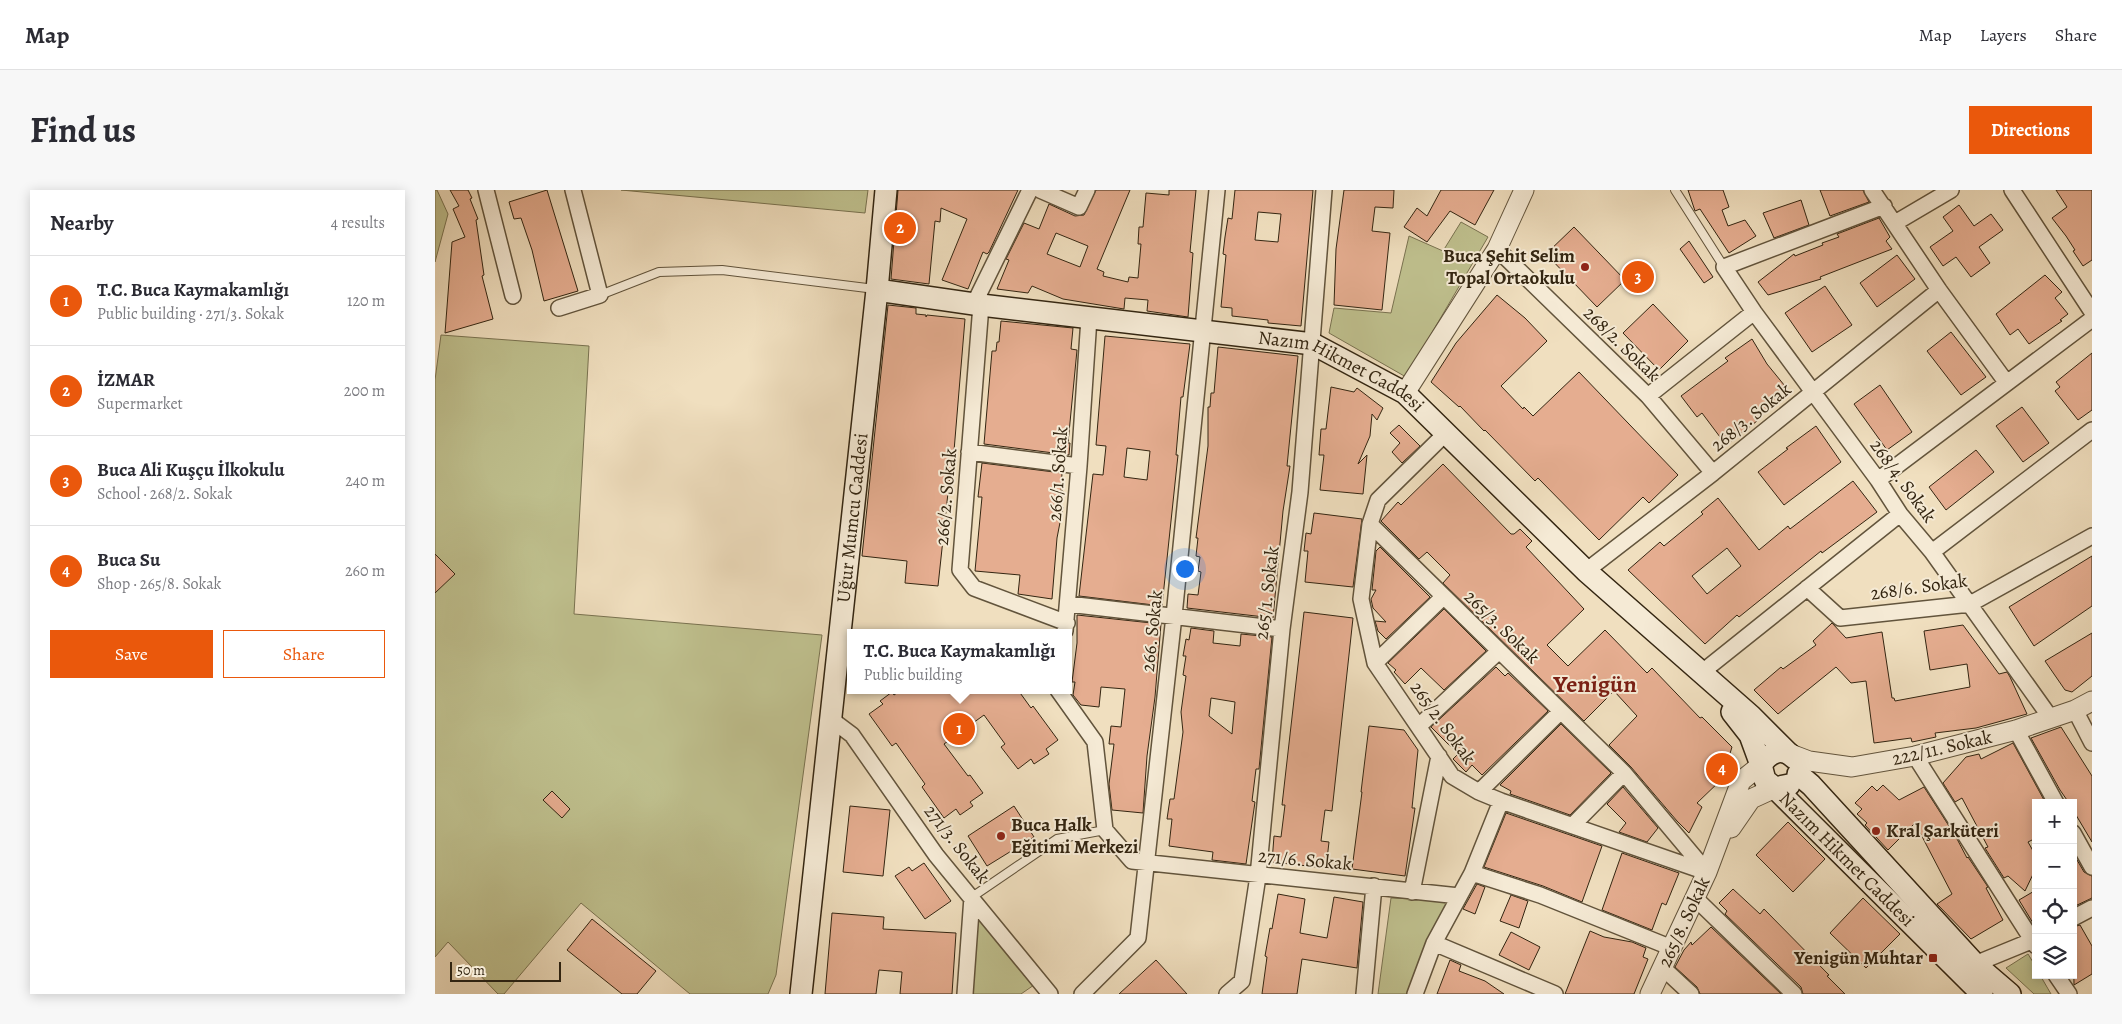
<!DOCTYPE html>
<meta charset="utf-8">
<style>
body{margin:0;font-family:Alegreya,serif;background:#f7f7f7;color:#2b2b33}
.controls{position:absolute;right:15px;bottom:15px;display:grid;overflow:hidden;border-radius:0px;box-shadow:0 2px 12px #0003}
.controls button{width:45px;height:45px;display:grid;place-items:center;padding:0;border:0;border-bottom:1px solid #e1e1e2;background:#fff;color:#2b2b33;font:25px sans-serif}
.scale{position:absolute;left:15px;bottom:12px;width:111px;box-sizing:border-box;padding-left:5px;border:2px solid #332511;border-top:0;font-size:14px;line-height:18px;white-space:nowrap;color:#332511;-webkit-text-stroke:4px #f5ead5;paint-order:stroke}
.you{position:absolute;left:749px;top:378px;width:18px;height:18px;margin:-12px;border:4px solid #fff;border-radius:50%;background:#1a73e8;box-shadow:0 0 0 8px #1a73e833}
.badge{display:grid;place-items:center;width:32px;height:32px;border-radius:50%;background:#ea580c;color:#fff;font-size:16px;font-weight:700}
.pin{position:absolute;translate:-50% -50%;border:2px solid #fff;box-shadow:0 1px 5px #0006}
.popup{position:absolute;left:412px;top:439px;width:225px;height:65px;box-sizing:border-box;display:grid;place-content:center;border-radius:0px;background:#fff;filter:drop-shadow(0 1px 4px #0005);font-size:16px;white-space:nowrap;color:#7c7c81}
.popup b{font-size:19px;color:#2b2b33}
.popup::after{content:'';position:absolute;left:50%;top:100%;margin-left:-10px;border:10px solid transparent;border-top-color:#fff}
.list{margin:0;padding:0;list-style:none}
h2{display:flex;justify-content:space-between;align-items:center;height:65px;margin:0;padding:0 20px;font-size:21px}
h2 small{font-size:16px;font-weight:400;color:#7c7c81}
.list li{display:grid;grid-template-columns:32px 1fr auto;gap:15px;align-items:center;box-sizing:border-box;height:90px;padding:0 20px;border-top:1px solid #e1e1e2}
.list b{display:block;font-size:19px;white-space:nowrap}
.list p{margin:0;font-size:16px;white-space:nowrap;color:#7c7c81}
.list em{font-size:16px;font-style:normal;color:#7c7c81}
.actions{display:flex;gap:10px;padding:15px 20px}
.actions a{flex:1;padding:11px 0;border:1px solid #ea580c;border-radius:0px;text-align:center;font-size:18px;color:#ea580c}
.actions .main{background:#ea580c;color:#fff}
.icon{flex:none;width:28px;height:28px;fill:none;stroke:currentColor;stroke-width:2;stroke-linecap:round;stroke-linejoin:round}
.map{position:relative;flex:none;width:1657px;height:804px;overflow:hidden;border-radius:0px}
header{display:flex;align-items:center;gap:30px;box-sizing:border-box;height:70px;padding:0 25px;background:#fff;border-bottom:1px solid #e1e1e2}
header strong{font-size:24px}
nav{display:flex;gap:28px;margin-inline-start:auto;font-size:18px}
.intro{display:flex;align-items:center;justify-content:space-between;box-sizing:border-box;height:120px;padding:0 30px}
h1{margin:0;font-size:35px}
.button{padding:12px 22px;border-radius:0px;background:#ea580c;color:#fff;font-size:18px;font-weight:700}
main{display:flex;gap:30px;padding:0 30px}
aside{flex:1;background:#fff;border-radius:0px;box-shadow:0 2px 12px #0003}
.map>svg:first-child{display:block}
</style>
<header>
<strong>Map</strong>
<nav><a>Map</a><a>Layers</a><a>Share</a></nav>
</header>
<div class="intro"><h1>Find us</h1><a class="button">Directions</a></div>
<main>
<aside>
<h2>Nearby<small>4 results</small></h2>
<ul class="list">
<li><span class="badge">1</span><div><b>T.C. Buca Kaymakamlığı</b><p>Public building · 271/3. Sokak</p></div><em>120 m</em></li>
<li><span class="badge">2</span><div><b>İZMAR</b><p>Supermarket</p></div><em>200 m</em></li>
<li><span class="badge">3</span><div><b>Buca Ali Kuşçu İlkokulu</b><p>School · 268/2. Sokak</p></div><em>240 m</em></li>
<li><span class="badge">4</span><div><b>Buca Su</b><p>Shop · 265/8. Sokak</p></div><em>260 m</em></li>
</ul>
<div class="actions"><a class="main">Save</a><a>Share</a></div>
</aside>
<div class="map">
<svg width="1657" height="804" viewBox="0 0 1657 804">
<rect width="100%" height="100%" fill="#f0dfbf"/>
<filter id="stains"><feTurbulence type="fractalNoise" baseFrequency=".004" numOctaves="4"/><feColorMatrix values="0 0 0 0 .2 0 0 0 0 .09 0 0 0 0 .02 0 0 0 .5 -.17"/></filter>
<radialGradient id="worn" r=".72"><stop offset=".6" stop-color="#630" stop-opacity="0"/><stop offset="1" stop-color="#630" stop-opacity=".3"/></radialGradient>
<path fill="#bfc08e" stroke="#797250" d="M 0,0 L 2,0 L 13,24 L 0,72 Z
M 186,0 L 433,0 L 430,23 Z
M 1026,32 L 1053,47 L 971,187 L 894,143 L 899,118 L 956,123 L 974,46 L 1008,61 Z
M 6,145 L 154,156 L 139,424 L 387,445 L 341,785 L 333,804 L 255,804 L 146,713 L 69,804 L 63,804 L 13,752 L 0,767 L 0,190 Z
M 956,708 L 1015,710 L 974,804 L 943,804 Z
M 540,718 L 599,795 L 586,804 L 533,804 Z
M 1593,764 L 1601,777 L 1601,785 L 1605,785 L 1616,804 L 1599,804 L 1571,778 Z"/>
<path fill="#e5ad90" stroke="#332511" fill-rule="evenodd" d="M 15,0 L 33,0 L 37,8 L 35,9 L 43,29 L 41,30 L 49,85 L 47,86 L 58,129 L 10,143 L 17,52 L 30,47 L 18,19 L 24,16 Z
M 112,0 L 143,101 L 109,111 L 97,60 L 86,28 L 79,29 L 74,12 Z
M 463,0 L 583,0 L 554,62 L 552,64 L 548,62 L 533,99 L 507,90 L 532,29 L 506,18 L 505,32 L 500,31 L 494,94 L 456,89 Z
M 661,0 L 695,0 L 662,79 L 669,82 L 668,86 L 693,92 L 694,87 L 703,88 L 706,54 L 703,54 L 704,37 L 708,37 L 711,3 L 734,5 L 734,0 L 761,0 L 755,62 L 758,63 L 753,127 L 712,121 L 713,110 L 690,108 L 689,119 L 628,109 L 597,96 L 593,103 L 562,99 L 574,70 L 571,69 L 589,33 L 604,39 L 614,14 L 640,26 L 649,25 ZM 621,43 L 653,56 L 645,77 L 612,64 Z
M 800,0 L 878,0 L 866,136 L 833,133 L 833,130 L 797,126 L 797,118 L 786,117 L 791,65 L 788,64 L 790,47 L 793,28 L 797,29 ZM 823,22 L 846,24 L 843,52 L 820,50 Z
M 909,0 L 959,0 L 958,18 L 940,17 L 937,41 L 955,43 L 947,120 L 899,115 L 901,59 Z
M 1006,0 L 1059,0 L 1040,35 L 1015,21 L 992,52 L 969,37 L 982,18 L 992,26 Z
M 1253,0 L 1288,0 L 1294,17 L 1287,20 L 1293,36 L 1310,30 L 1321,46 L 1294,63 L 1265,19 L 1260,21 Z
M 1385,0 L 1428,0 L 1434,12 L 1395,26 Z
M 1621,0 L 1657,0 L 1657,70 L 1648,76 L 1638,61 L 1640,60 L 1631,46 L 1617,28 L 1632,17 Z
M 1366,10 L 1374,35 L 1339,48 L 1328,23 Z
M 1524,15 L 1539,36 L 1556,24 L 1568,40 L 1544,57 L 1555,73 L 1536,87 L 1521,67 L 1508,76 L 1495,57 L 1518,41 L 1508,27 Z
M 1444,28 L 1455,47 L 1451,51 L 1457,59 L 1385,87 L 1386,89 L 1333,105 L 1323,92 L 1359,64 L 1360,66 L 1388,55 L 1387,53 L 1404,47 L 1402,44 Z
M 1139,37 L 1190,90 L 1162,117 L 1111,64 Z
M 1254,51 L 1278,87 L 1269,93 L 1245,59 Z
M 1462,65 L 1480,89 L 1442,117 L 1425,93 Z
M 1610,85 L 1627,102 L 1620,108 L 1633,124 L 1625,130 L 1627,131 L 1594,154 L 1583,139 L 1575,145 L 1561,124 Z
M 1390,96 L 1417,135 L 1377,162 L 1350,123 Z
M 1062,105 L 1090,128 L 1112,151 L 1066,196 L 1088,219 L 1089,217 L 1098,226 L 1144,182 L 1243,285 L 1214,313 L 1208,307 L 1164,350 L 1103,288 L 1100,291 L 1050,240 L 1049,241 L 1025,216 L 1024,217 L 996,192 L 1021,153 Z
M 1218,114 L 1253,151 L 1224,180 L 1188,143 Z
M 453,115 L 481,118 L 481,124 L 491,125 L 491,127 L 492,125 L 530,129 L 517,285 L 515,284 L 503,396 L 470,393 L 472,371 L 427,366 Z
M 566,131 L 638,138 L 636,159 L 642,160 L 633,253 L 635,253 L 634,265 L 549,254 L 557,161 L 561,161 L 562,152 L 564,152 Z
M 1516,142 L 1551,187 L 1526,205 L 1492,161 Z
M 670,146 L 755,154 L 748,207 L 746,207 L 741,265 L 743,265 L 727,416 L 644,406 L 658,284 L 668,285 L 671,256 L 661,255 ZM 692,258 L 715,261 L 712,290 L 689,287 Z
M 1317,149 L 1332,174 L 1354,201 L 1320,229 L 1322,231 L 1291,255 L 1267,223 L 1262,227 L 1246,206 L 1293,171 L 1290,168 Z
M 783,157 L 863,166 L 852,276 L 855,276 L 848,321 L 838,428 L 752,418 L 753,404 L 763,405 L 766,382 L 763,381 L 765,367 L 761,366 L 763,348 L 761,348 L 773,256 L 773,217 L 775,217 L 776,203 L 779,203 Z
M 1657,163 L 1657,220 L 1643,230 L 1620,201 L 1625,197 L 1621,192 Z
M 1445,195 L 1477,242 L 1452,260 L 1419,214 Z
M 896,197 L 919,202 L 922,198 L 948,218 L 942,230 L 937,224 L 935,246 L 923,274 L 932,265 L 928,304 L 885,300 L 889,265 L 884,265 L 886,239 L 891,239 Z
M 1587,217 L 1614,253 L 1588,272 L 1561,236 Z
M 964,235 L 985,256 L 967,273 L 957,262 L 965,253 L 955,243 Z
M 1381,236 L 1406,272 L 1349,315 L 1323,282 L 1353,259 L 1351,258 Z
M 1541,260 L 1559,282 L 1511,320 L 1494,297 Z
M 547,273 L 627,283 L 626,301 L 628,301 L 626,317 L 628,317 L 622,348 L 617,409 L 583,404 L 585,385 L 540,381 L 547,307 L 543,307 Z
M 1008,274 L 1076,344 L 1079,344 L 1085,339 L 1097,351 L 1091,357 L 1149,419 L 1112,455 L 1133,476 L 1170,440 L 1212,483 L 1217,478 L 1265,528 L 1267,527 L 1297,557 L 1287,589 L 1262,613 L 1267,617 L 1254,643 L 1242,631 L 1196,577 L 1174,555 L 1202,526 L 1179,501 L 1149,531 L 1008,393 L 1015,385 L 992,362 L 984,369 L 946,331 L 963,312 L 966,315 Z
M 1418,291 L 1442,322 L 1387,363 L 1386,361 L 1304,427 L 1302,425 L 1270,454 L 1193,380 L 1225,352 L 1229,356 L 1268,324 L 1266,322 L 1283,308 L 1324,360 L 1353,336 L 1355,339 ZM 1292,358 L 1306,376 L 1272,404 L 1257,386 Z
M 879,323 L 927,329 L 918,397 L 870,392 L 873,361 L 869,361 L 871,343 L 876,344 Z
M 945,357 L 995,407 L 951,449 L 943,441 L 940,431 L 951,432 L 938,418 L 936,409 L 941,400 L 937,400 L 941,361 Z
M 0,364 L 20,384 L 0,403 Z
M 1657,366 L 1657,416 L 1599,456 L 1574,417 Z
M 1009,419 L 1051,461 L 1009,500 L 986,478 L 970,494 L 959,482 L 961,480 L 953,473 Z
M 869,422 L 918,428 L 897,621 L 890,620 L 886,651 L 894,652 L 891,678 L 837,672 L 839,646 L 846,647 L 850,615 L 847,615 Z
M 642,425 L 726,434 L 720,507 L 712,566 L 708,623 L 677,620 L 674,594 L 679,554 L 674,554 L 676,536 L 686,537 L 690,499 L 666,497 L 664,517 L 646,515 L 638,505 L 640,492 L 637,492 L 642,453 Z
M 1397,433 L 1411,448 L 1447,442 L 1457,508 L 1459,508 L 1460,511 L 1535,497 L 1532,474 L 1495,480 L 1489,441 L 1528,435 L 1564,484 L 1572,482 L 1575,487 L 1592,524 L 1541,538 L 1500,543 L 1501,547 L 1477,552 L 1476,548 L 1439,553 L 1431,491 L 1416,493 L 1401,477 L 1343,524 L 1319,500 L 1346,477 L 1348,479 L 1381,455 L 1378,451 Z
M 756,438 L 779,441 L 778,453 L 805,456 L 806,444 L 837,447 L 824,579 L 821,579 L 817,611 L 820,612 L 811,674 L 777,670 L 778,662 L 734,656 L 737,629 L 732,629 L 735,609 L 739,609 L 748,542 L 746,522 L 751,486 L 748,485 L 751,466 L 748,466 L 751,449 L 754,450 ZM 776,508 L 800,512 L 797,544 L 774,526 Z
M 1657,443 L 1657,486 L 1637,502 L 1630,500 L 1610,471 Z
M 1061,477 L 1070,486 L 1073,483 L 1113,521 L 1047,585 L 1037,575 L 1031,582 L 1018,569 L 1023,564 L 996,537 Z
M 466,500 L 583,500 L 596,518 L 598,516 L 623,550 L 611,559 L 614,564 L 599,574 L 596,569 L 583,579 L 566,557 L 570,554 L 549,525 L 509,554 L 533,586 L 535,585 L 548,603 L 535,612 L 538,616 L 525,625 L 521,619 L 509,628 L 487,597 L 490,594 L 461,553 L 457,556 L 434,524 L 448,514 L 445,511 L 457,502 L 459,505 Z
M 1126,534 L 1176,583 L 1135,625 L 1075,604 L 1076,601 L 1065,595 Z
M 934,536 L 969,540 L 983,560 L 977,618 L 980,618 L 970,686 L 917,679 L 927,602 L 926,602 Z
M 1626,537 L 1657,586 L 1657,652 L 1638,620 L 1638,613 L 1634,613 L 1625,600 L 1596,548 Z
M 1578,553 L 1609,610 L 1601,613 L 1601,648 L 1593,652 L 1601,666 L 1601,678 L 1590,701 L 1573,686 L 1569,688 L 1550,658 L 1553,657 L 1527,608 L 1520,612 L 1508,593 L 1531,567 L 1544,564 L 1546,569 Z
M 1448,595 L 1464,610 L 1489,597 L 1521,647 L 1532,668 L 1533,667 L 1553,697 L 1551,698 L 1568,730 L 1536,749 L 1502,714 L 1517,704 L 1480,633 L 1453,660 L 1430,635 L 1432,633 L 1422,624 L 1427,619 L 1420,613 L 1437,596 L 1442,601 Z
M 1188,597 L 1223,638 L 1212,652 L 1184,642 L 1191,633 L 1172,614 Z
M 117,601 L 135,619 L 127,628 L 108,610 Z
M 415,616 L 455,620 L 448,686 L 408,682 Z
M 579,616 L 599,647 L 552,676 L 533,646 Z
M 1071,623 L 1167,656 L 1147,712 L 1108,696 L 1049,677 Z
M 1353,632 L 1390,669 L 1358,702 L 1321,665 Z
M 1187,663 L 1244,683 L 1231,715 L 1227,713 L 1217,740 L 1167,720 Z
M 1638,663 L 1649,682 L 1657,686 L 1657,708 L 1638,717 Z
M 489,673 L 516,711 L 490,729 L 460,686 L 474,677 L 477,681 Z
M 1042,694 L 1050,697 L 1040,724 L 1028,719 Z
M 1298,699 L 1325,724 L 1329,719 L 1394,785 L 1392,786 L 1410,804 L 1368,804 L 1366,797 L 1290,724 L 1292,721 L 1284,713 Z
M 1601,700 L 1601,738 L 1584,710 Z
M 843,704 L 870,709 L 865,743 L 892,748 L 899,707 L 928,712 L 922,778 L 867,769 L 862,804 L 827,804 L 832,767 L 830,766 L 835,738 L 837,739 Z
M 1076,705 L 1093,711 L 1084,738 L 1065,731 Z
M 1428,708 L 1465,744 L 1431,778 L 1395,743 Z
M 397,723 L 449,727 L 448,739 L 521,743 L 517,804 L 465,804 L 467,782 L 444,780 L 441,804 L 390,804 Z
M 157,729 L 221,781 L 202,804 L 187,804 L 132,760 Z
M 1645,735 L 1657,756 L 1657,784 L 1639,795 L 1638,737 Z
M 1276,737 L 1346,804 L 1265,804 L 1262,797 L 1240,777 L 1249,760 L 1256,752 L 1257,755 Z
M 1155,741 L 1169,747 L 1197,752 L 1211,758 L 1208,767 L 1213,769 L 1199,804 L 1130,804 Z
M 1076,742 L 1105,757 L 1094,780 L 1064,765 Z
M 721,770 L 752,804 L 684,804 Z
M 1015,770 L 1026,775 L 1024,781 L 1050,791 L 1069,804 L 1002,804 Z"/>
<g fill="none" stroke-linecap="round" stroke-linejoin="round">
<defs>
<path id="service" d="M 1240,0 L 1289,77
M 165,105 L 224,82 L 287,80 L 440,99
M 537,707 L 622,649 L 670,640"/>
<path id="minor" d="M 51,0 L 78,106
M 605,0 L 644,17 L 652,0
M 1437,0 L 1504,100 L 1571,192
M 1577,0 L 1657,122
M 1449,16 L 1289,77 L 1319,122 L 1443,290 L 1465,324 L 1497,362 L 1615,527
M 1460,33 L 1516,0
M 1062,59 L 1213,206 L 1278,283
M 539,114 L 595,0
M 546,115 L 525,380 L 539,398 L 632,433
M 124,118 L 165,105 L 138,0
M 1213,206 L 1319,122
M 1011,243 L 943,310 L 935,334 L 1189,583 L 1272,682
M 534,262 L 644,276
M 1443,290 L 1657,129
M 935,334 L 926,409 L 940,473 L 1017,586 L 1044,602 L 1066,611 L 1271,682
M 1497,362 L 1657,240
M 1151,381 L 1278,283 L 1504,100
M 1372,398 L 1405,428 L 1535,414 L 1657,346
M 633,414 L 847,439
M 630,441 L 644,276 L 654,128
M 940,473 L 1008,407
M 1266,483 L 1465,324
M 623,500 L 660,552 L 670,640 L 697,671 L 1024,706
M 1640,520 L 1657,553
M 397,530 L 417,545 L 501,665 L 615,804
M 984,536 L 1064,461
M 1581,540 L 1621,613
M 1480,566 L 1601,756
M 1044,602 L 1125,522
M 1137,636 L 1189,583
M 1638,643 L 1657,677
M 1037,683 L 1105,705 L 1237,758
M 977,702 L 1004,566
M 1260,708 L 1359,804
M 1638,728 L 1657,718
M 999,753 L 1120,804
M 1540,774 L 1601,749
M 1228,778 L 1256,804
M 1621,785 L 1634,804
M 530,804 L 537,707
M 647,804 L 703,748 L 739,426 L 782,0
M 792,804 L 807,791 L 823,686 L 847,439 L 865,302 L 889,0
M 929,804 L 939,696
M 980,804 L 999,753 L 1037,683 L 1066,611"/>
<path id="tertiary" d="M 970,203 L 1062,59 L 1089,0
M 1353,563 L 1374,571 L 1417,577 L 1480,566 L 1581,540 L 1640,520 L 1657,511
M 1296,638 L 1316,609 L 1340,598
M 1215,804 L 1272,682 L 1306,591 L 1326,575"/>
<g id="secondary">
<path id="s1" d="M 442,100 L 546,115 L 878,154 L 970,203 L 1151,381 L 1316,526 L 1353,563"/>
<path d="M 1297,522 L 1315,545 L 1326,575 L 1330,590 L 1340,598 L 1354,595"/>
<path d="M 1326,575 C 1334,562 1348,556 1359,568"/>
<path d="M 1363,584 L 1376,595 L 1540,774 L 1575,804"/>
<path id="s2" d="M 1340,598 L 1547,804"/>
<path id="s3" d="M 366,804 L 442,100 L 451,0"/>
</g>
</defs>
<use href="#service" stroke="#62543c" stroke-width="10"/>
<use href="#minor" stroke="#62543c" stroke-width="18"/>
<use href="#tertiary" stroke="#62543c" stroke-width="21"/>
<use href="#secondary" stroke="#332511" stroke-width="24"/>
<use href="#service" stroke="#f5ead5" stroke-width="8"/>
<use href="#minor" stroke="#f5ead5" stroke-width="15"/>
<use href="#tertiary" stroke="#f5ead5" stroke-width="19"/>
<use href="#secondary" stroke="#f5ead5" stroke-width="21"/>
</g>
<g fill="#8f2418" stroke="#f5ead5" stroke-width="2">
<circle cx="1150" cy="77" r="5"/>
<circle cx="1441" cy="641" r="5"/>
<circle cx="566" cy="646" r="5"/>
<rect x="1493" y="763" width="10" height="10" rx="2.5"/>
</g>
<g text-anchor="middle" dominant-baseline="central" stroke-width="4" stroke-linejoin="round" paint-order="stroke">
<g font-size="19" font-weight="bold" fill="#332511" stroke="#f5ead5" text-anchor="end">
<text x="1140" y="66">Buca Şehit Selim<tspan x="1140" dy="22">Topal Ortaokulu</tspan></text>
<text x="576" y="635" text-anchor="start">Buca Halk<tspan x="576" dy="22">Eğitimi Merkezi</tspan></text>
<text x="1451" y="641" text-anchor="start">Kral Şarküteri</text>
<text x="1488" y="768">Yenigün Muhtar</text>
</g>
<g font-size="19" fill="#332511" stroke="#f5ead5">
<text transform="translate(1187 154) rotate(44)">268/2. Sokak</text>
<text stroke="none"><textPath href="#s1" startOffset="475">Nazım Hikmet Caddesi</textPath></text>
<text transform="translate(1316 227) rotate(-39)">268/3. Sokak</text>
<text transform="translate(623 284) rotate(-86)">266/1. Sokak</text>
<text transform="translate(1468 291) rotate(54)">268/4. Sokak</text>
<text transform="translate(511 307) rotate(-85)">266/2. Sokak</text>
<text stroke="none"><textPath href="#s3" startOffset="479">Uğur Mumcu Caddesi</textPath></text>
<text transform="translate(1484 397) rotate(-8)">268/6. Sokak</text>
<text transform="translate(832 403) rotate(-83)">265/1. Sokak</text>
<text transform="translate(1067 437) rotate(44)">265/3. Sokak</text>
<text transform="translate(717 441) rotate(-84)">266. Sokak</text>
<text transform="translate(1008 533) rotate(54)">265/2. Sokak</text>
<text transform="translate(1507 558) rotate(-13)">222/11. Sokak</text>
<text transform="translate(522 654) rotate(52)">271/3. Sokak</text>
<text stroke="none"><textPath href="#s2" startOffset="101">Nazım Hikmet Caddesi</textPath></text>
<text transform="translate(870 670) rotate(5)">271/6. Sokak</text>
<text transform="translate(1249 732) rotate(-65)">265/8. Sokak</text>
</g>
<g font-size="24" font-weight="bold" fill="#7a1f14" stroke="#f5ead5">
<text x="1160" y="494">Yenigün</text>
</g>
</g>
<rect width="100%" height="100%" filter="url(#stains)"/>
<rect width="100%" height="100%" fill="url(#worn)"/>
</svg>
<div class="controls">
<button>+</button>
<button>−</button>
<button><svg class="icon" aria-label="locate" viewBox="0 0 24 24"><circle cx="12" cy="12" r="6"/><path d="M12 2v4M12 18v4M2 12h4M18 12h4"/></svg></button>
<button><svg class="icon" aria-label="layers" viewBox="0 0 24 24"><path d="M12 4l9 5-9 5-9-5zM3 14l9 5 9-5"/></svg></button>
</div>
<div class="scale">50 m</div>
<div class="you"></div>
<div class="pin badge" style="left:524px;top:539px">1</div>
<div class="popup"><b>T.C. Buca Kaymakamlığı</b>Public building</div>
<div class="pin badge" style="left:465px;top:38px">2</div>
<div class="pin badge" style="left:1203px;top:87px">3</div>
<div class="pin badge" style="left:1287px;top:579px">4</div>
</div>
</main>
